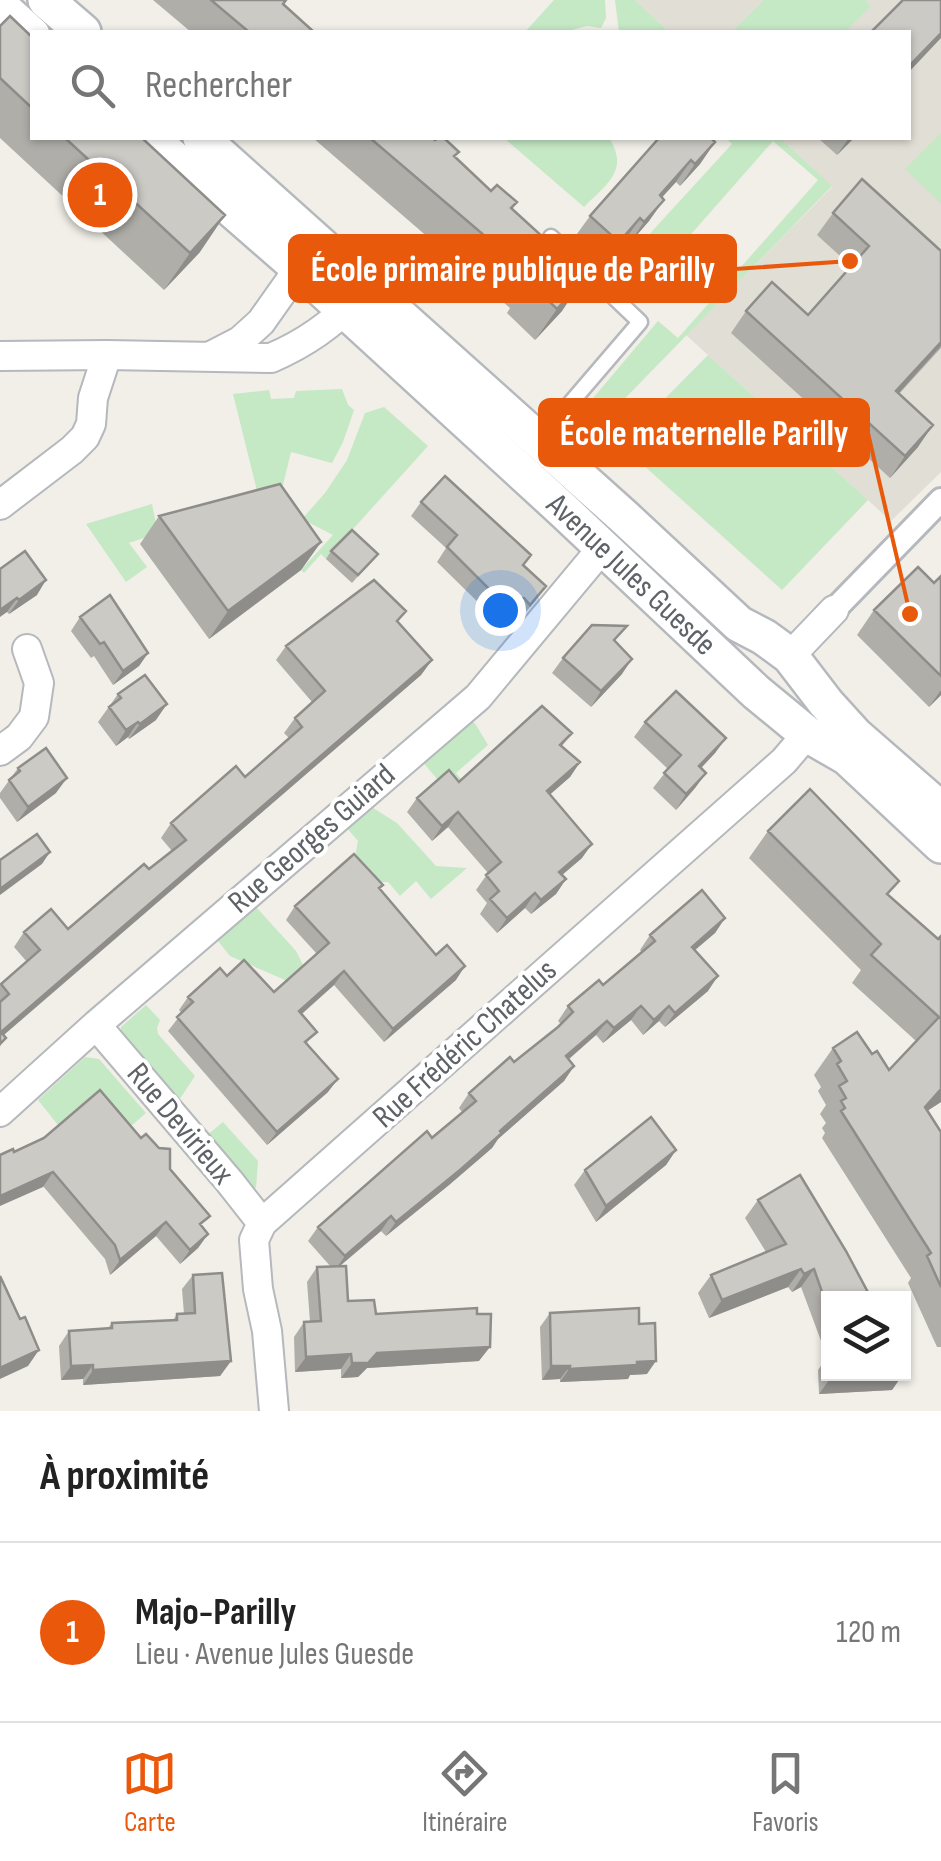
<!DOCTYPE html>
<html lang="fr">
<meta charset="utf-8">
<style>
body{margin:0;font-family:"Sofia Sans Condensed",sans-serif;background:#f2f2f2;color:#222}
.controls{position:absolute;right:30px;bottom:30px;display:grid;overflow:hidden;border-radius:0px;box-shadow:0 2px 8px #0004}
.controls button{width:90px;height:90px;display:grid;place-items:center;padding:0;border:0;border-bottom:2px solid #e0e0e0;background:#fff;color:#222;font:50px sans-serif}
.you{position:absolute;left:500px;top:610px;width:35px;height:35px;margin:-25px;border:8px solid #fff;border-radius:50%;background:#1a73e8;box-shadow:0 0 0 15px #1a73e833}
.badge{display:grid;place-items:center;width:65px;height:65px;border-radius:50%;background:#ea580c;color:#fff;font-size:32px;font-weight:700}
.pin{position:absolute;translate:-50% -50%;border:5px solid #fff;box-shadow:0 2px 10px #0006}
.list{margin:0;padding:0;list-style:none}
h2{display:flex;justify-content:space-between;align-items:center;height:130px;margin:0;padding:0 40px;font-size:42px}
h2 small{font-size:32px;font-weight:400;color:#767676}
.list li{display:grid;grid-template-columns:65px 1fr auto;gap:30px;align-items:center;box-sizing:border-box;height:180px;padding:0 40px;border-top:2px solid #e0e0e0}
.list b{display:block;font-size:38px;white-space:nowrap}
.list p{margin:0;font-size:32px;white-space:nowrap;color:#767676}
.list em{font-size:32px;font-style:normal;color:#767676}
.icon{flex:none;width:55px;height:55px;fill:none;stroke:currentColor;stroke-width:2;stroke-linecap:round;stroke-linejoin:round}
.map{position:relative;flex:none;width:941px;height:1411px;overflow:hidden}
.search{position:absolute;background:#fff;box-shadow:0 2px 8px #0004;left:30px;right:30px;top:30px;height:110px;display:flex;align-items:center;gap:25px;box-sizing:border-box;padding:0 35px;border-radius:0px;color:#767676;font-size:38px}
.sheet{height:310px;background:#fff}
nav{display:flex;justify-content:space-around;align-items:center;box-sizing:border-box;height:140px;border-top:2px solid #e0e0e0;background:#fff;font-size:28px;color:#767676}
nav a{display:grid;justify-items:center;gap:5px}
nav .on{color:#ea580c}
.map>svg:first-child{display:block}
</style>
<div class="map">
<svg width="941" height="1411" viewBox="0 0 941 1411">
<rect width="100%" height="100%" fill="#f1efe8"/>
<path fill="#e1ded6" d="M 635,0 L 941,0 L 941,472 L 891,521 L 686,335 L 832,187 L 780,138 L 908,138 L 908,32 L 669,32 Z"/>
<path fill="#c5e8c5" d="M 554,0 L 605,0 L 606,18 L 601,28 L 587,26 L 564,32 L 525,32 Z
M 615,0 L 635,0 L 669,32 L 619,32 Z
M 764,0 L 865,0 L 871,6 L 845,32 L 732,32 Z
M 941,133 L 941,204 L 905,169 Z
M 504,138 L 609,138 C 630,170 606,185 584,207 Z
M 726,138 L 780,138 L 832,186 L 599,425 L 583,410 L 658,321 L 678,338 L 818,180 L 773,141 L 649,282 C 634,294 625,286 612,275 L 732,144 Z
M 708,355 L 868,500 L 782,590 L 620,444 Z
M 342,389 L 348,405 L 354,410 L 343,442 L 332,463 L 291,452 L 280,497 L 260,503 L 233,394 L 269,390 L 271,399 L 294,398 L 296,391 Z
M 384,407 L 428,446 L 326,559 L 321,554 L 304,573 L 301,570 L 333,535 L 302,519 L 325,493 L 347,460 L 365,413 Z
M 152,504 L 158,533 L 129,543 L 147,567 L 126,582 L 86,524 Z
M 469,717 L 476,725 L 488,745 L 456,773 L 496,819 L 493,845 L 421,760 Z
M 370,806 L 397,823 L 436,866 L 467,868 L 431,899 L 416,881 L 400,896 L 388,882 L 378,882 L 355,856 L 358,841 L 346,827 Z
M 256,907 L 296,951 L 305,969 L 288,984 L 285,980 L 230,956 L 218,941 Z
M 146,1005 L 160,1020 L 157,1028 L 158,1034 L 195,1076 L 177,1103 L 121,1039 L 121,1027 Z
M 85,1057 L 99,1059 L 146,1113 L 118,1137 L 62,1130 L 38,1100 Z
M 223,1122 L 258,1161 L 256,1188 L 251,1187 L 206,1136 Z"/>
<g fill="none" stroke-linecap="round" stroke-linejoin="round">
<defs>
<path id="service" d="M 538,441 L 640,322 L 551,237"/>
<path id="pedestrian" d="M 834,610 L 941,500"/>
<path id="minor" d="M 0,356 L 107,355 L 271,358 C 304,344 333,324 358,297
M 211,356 L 240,341 L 261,322 L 309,254
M 0,505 L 72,450 L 85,437 L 91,424 L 93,398 L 107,355
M 790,656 L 834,610
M 0,751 L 19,737 L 34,717 L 39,683 L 27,649
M 96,1025 L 229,1181 L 262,1223
M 0,1112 L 96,1025 L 478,697 L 603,547
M 274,1411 L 267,1331 L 258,1289 L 254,1240 L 262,1223 L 784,761 L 807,734"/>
<g id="tertiary">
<path d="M 46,0 L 83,32"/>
<path d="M 0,6 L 32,35"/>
<path id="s1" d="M 150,138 L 299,268 L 564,511 L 756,692 L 807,734 L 847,757 L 941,845"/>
<path d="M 201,138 L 624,517 L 739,624 L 764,637 L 790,656 L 826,703 L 855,735 L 941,810"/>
</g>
</defs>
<use href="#service" stroke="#b5b8bc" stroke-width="19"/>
<use href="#pedestrian" stroke="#b5b8bc" stroke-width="28"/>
<use href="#minor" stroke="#b5b8bc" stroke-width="32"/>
<use href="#tertiary" stroke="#b5b8bc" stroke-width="40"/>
<use href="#service" stroke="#fff" stroke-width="14"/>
<use href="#pedestrian" stroke="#fff" stroke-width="22"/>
<use href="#minor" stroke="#fff" stroke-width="28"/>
<use href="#tertiary" stroke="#fff" stroke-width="35"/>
</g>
<path fill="#afaea9" d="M 153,0 L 287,0 L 283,5 L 314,32 L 191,32 Z
M 0,26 L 32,37 L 32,138 L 142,138 L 200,252 L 164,290 L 0,138 Z
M 313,138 L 432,138 L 459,152 L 455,157 L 491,191 L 517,202 L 512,209 L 557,250 L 584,261 L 576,272 L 562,311 L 535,340 L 507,313 L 510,308 Z
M 659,138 L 714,138 L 713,139 L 715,142 L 700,164 L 680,186 L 676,182 L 662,197 L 649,221 L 629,244 L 625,240 L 603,264 L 574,238 L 590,216 Z
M 818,138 L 854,138 L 837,155 Z
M 833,213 L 941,251 L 941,348 L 899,394 L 918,447 L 890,478 L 731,333 L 746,311 L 808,315 L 851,266 L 817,235 Z
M 421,502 L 524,565 L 536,600 L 520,619 L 514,612 L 489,613 L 437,562 L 446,548 L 411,516 Z
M 159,516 L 321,542 L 301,570 L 209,639 L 140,544 Z
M 331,551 L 378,554 L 352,583 L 326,559 Z
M 0,569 L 37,595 L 9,614 L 7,612 Z
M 941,576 L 941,695 L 929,707 L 857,635 L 874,610 L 934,583 Z
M 80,617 L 148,653 L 139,666 L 113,685 L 94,656 L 91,658 L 71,631 Z
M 398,622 L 432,660 L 421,675 L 4,1035 L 0,1047 L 0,985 L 27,962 L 14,947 L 24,932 L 68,929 L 172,851 L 161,838 L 171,823 L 245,777 L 289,738 L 284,733 L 295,718 L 312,702 L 276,660 L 286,646 Z
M 616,641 L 622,674 L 591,707 L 552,673 L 563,658 Z
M 118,694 L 156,720 L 129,739 L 128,737 L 116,746 L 98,722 Z
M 645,722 L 726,738 L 715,753 L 701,768 L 706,773 L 695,788 L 676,810 L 653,788 L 668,769 L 634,737 Z
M 572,733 L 562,746 L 580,762 L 570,777 L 550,794 L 582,858 L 562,875 L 566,879 L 556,894 L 531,914 L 525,908 L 497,933 L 480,914 L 487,903 L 476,890 L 488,873 L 448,827 L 432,841 L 407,812 L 417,798 L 459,782 Z
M 18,768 L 56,793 L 17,822 L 0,798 L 0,793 Z
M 768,831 L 889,895 L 938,939 L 941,936 L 941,1102 L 927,1111 L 941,1132 L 941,1347 L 937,1347 L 908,1283 L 911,1278 L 822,1138 L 825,1133 L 822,1128 L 826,1123 L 820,1114 L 826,1105 L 818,1091 L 821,1087 L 814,1075 L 833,1048 L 872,1054 L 889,1070 L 916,1041 L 852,983 L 861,970 L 749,858 Z
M 383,885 L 380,889 L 456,980 L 384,1042 L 334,985 L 302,1014 L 308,1045 L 328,1092 L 267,1145 L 168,1031 L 182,1013 L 179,1010 L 188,997 L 227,976 L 274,992 L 317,954 L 286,920 L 295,906 Z
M 725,918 L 715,933 L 695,950 L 708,991 L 665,1027 L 659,1021 L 643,1035 L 631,1020 L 603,1043 L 596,1035 L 568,1060 L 574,1066 L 564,1081 L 498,1139 L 492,1148 L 449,1185 L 386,1236 L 381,1231 L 340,1266 L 348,1301 L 479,1361 L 367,1368 L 358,1377 L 341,1378 L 341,1369 L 295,1372 L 294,1337 L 304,1322 L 310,1322 L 307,1282 L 317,1267 L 331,1267 L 308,1241 L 318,1227 L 462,1112 L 459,1108 L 469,1093 L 514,1062 L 561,1024 L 558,1021 L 568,1006 L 603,985 L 642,952 L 640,950 L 650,935 Z
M 676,1150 L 666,1165 L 596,1222 L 574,1185 L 585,1170 Z
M 14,1152 L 170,1169 L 202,1227 L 208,1234 L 198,1248 L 180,1264 L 156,1236 L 110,1275 L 105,1259 Z
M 800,1175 L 828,1298 L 828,1374 L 903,1374 L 892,1390 L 819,1394 L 818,1370 L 827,1357 L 801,1287 L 792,1292 L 788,1287 L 709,1318 L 698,1293 L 711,1275 L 766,1252 L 745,1218 L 758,1200 Z
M 193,1275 L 231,1361 L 220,1376 L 83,1385 L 83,1379 L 61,1380 L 59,1346 L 69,1331 L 108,1328 L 112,1323 L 173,1320 L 177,1314 L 184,1314 L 182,1289 Z
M 550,1313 L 639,1324 L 647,1374 L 630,1375 L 628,1379 L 560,1382 L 560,1379 L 542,1380 L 540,1327 Z"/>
<path fill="#8f8d8a" d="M 941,33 L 941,38 L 908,73 L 908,67 Z
M 849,138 L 854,138 L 837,155 Z
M 715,142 L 700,164 L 680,186 L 695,164 Z
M 691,160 L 676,182 L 644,217 L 660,195 Z
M 664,200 L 649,221 L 629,244 L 644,222 Z
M 225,215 L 200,252 L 164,290 L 190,253 Z
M 640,218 L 625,240 L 603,264 L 619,242 Z
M 583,280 L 562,311 L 535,340 L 557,309 Z
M 941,342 L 941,346 L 881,413 L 896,391 Z
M 933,425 L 918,447 L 890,478 L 905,456 Z
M 321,542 L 301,570 L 209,639 L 228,611 Z
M 46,580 L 37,595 L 9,614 L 19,600 Z
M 17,598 L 7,612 L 0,617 L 0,610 Z
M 524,598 L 514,612 L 489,613 L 499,599 Z
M 148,653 L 139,666 L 113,685 L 123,671 Z
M 632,659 L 622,674 L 591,707 L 601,691 Z
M 432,660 L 421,675 L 0,1038 L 0,1033 Z
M 941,690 L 941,695 L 929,707 Z
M 167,704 L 156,720 L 129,739 L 140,724 Z
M 138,722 L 128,737 L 116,746 L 126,730 Z
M 726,738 L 715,753 L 689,781 L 699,766 Z
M 580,762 L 570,777 L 537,806 L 547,791 Z
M 706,773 L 695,788 L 676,810 L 686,794 Z
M 67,778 L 56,793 L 17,822 L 28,807 Z
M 458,812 L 448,827 L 432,841 L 442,826 Z
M 592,844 L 582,858 L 549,886 L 559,872 Z
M 50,852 L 42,864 L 0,895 L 0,889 Z
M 566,879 L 556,894 L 531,914 L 541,900 Z
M 535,893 L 525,908 L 497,933 L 507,918 Z
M 725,918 L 715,933 L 682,961 L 692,947 Z
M 465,966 L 456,980 L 384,1042 L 393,1029 Z
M 344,971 L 334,985 L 290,1024 L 299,1011 Z
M 718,976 L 708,991 L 665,1027 L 675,1013 Z
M 641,1006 L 631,1020 L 603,1043 L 614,1028 Z
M 669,1006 L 659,1021 L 643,1035 L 654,1020 Z
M 607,1021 L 596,1035 L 555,1071 L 566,1056 Z
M 574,1066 L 564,1081 L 498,1139 L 492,1148 L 449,1185 L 386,1236 L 396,1222 Z
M 338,1079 L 328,1092 L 267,1145 L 277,1132 Z
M 941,1089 L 941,1102 L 927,1111 L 925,1107 Z
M 676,1150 L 666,1165 L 596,1222 L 606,1206 Z
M 53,1172 L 43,1187 L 0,1206 L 0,1196 Z
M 391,1216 L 381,1231 L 335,1270 L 345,1256 Z
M 166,1222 L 156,1236 L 110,1275 L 120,1260 Z
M 208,1234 L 198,1248 L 180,1264 L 190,1250 Z
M 801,1269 L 788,1287 L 709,1318 L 722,1300 Z
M 814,1269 L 801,1287 L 792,1292 L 804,1274 Z
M 490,1347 L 479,1361 L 367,1368 L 358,1377 L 341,1378 L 352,1363 L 377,1353 Z
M 39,1350 L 28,1366 L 0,1379 L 0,1368 Z
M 351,1354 L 341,1369 L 295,1372 L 306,1357 Z
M 231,1361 L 220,1376 L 83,1385 L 93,1370 Z
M 656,1361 L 647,1374 L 630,1375 L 628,1379 L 560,1382 L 569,1369 Z
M 93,1365 L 83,1379 L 61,1380 L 71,1366 Z
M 551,1366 L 570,1366 L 560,1379 L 542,1380 Z
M 868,1374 L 903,1374 L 892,1390 L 819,1394 L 832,1376 Z"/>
<path fill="#cccac5" stroke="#8f8d8a" stroke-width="2.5" d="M 211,0 L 286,0 L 283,4 L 314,32 L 249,32 Z
M 903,0 L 941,0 L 941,33 L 908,67 L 908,32 L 871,32 Z
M 10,16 L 32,37 L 32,108 L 0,78 L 0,26 Z
M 65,138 L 142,138 L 225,215 L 190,253 Z
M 370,138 L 432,138 L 435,140 L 438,138 L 444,138 L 459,152 L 454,156 L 491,191 L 497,185 L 517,202 L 511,208 L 557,250 L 565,242 L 584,261 L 575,271 L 583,280 L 557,309 L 529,282 L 533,277 Z
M 659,138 L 711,138 L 715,142 L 695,164 L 691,160 L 660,195 L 664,200 L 644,222 L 640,218 L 619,242 L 590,216 Z
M 862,179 L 941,251 L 941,342 L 896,391 L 933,425 L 905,456 L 746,311 L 772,282 L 808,315 L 869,246 L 833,213 Z
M 445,476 L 531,555 L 523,565 L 546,586 L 530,605 L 524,598 L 499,599 L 447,547 L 457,535 L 421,502 Z
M 280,484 L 321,542 L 228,611 L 159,516 Z
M 352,530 L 378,554 L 358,575 L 331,551 Z
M 25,551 L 46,580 L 19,600 L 17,598 L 0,610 L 0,569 Z
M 918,567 L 934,583 L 941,576 L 941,676 L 874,610 Z
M 374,580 L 406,611 L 397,621 L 432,660 L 1,1032 L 6,1038 L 0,1044 L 0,1002 L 9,994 L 1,984 L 40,950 L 24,932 L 51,909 L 68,929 L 144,864 L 149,869 L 186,840 L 171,823 L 236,766 L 245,777 L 302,727 L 295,718 L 325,691 L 286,646 Z
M 110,595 L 148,653 L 123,671 L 104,642 L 100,644 L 80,617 Z
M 592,625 L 627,626 L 614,640 L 632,659 L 601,691 L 563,658 Z
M 145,675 L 167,704 L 140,724 L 138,722 L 126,730 L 109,707 L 121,698 L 118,694 Z
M 676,691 L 726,738 L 699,766 L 706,773 L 686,794 L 664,773 L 681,755 L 645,722 Z
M 542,706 L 572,733 L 560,745 L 580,762 L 547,791 L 592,844 L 559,872 L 566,879 L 541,900 L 535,893 L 507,918 L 490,899 L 499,891 L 486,875 L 501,862 L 458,812 L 442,826 L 417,798 L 449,770 L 459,782 Z
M 46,748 L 67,778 L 28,807 L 9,780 L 20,771 L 18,768 Z
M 810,789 L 899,881 L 887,894 L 938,939 L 941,936 L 941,1089 L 925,1107 L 941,1132 L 941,1287 L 927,1256 L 931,1253 L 841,1111 L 845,1108 L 841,1101 L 846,1098 L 839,1086 L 847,1081 L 837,1064 L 841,1061 L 833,1048 L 857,1032 L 872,1054 L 877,1051 L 889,1070 L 939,1017 L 871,955 L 881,944 L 768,831 Z
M 37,834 L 50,852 L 0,889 L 0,860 Z
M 354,854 L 383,885 L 379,888 L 436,955 L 447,945 L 465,966 L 393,1029 L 344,971 L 299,1011 L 317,1032 L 305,1042 L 338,1079 L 277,1132 L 177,1017 L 193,1002 L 188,997 L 220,968 L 227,976 L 244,960 L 274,992 L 329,943 L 295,906 Z
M 702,890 L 725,918 L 692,947 L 718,976 L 675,1013 L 669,1006 L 654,1020 L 641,1006 L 614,1028 L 607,1021 L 566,1056 L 574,1066 L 500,1131 L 502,1133 L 460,1170 L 396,1222 L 391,1216 L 345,1256 L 318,1227 L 427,1131 L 432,1138 L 476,1101 L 469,1093 L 510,1057 L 514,1062 L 558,1027 L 573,1012 L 568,1006 L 599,980 L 603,985 L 655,941 L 650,935 Z
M 100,1090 L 141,1138 L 146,1134 L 159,1148 L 170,1149 L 170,1169 L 210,1216 L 200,1224 L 208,1234 L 190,1250 L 166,1222 L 120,1260 L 115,1245 L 53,1172 L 0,1196 L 0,1155 L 13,1149 L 14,1152 L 44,1138 Z
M 651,1117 L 676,1150 L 606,1206 L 585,1170 Z
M 800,1175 L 846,1251 L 871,1298 L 828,1298 L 828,1309 L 814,1269 L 804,1274 L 801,1269 L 722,1300 L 711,1275 L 786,1244 L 758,1200 Z
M 346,1266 L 348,1301 L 374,1300 L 376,1314 L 477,1308 L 477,1314 L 491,1314 L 490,1347 L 377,1353 L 368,1363 L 352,1363 L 351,1354 L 306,1357 L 304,1322 L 321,1321 L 317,1267 Z
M 222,1273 L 231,1361 L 93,1370 L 93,1365 L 71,1366 L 69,1331 L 112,1328 L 112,1323 L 177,1320 L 177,1314 L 195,1313 L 193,1275 Z
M 0,1276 L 20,1319 L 25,1317 L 39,1350 L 0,1368 Z
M 639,1308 L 639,1324 L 655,1323 L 656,1361 L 637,1362 L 637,1365 L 569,1369 L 570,1366 L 551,1366 L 550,1313 Z
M 832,1374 L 868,1374 L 832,1376 Z"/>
<g text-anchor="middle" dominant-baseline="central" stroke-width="8" stroke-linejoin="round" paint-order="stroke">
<g font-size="32" fill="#5f6368" stroke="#fff">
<text stroke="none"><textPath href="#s1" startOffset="650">Avenue Jules Guesde</textPath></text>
<text transform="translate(312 839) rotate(-41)">Rue Georges Guiard</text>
<text transform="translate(465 1044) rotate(-42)">Rue Frédéric Chatelus</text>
<text transform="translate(180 1124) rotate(50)">Rue Devirieux</text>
</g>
</g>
<path fill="none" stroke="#e8590c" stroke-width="4" d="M850 261L735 269M910 614L868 433"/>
<g fill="#e8590c" stroke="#fff" stroke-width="4">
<circle cx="850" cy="261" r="10"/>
<circle cx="910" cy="614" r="10"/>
</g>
<g fill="#e8590c" stroke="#e8590c" stroke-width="4">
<rect x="290" y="236" width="445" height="65" rx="10"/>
<rect x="540" y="400" width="328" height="65" rx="10"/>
</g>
<g font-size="35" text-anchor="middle" font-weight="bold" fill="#fff">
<text x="513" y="281">École primaire publique de Parilly</text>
<text x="704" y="445">École maternelle Parilly</text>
</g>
</svg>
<div class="controls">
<button><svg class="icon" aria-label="layers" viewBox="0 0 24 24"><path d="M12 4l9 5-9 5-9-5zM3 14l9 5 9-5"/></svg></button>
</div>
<div class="you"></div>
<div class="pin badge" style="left:100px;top:195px">1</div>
<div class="search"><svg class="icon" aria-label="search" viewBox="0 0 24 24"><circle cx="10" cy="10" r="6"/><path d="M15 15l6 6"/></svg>Rechercher</div>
</div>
<section class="sheet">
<h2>À proximité<small></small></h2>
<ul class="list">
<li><span class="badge">1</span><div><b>Majo-Parilly</b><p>Lieu · Avenue Jules Guesde</p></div><em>120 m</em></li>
</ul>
</section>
<nav>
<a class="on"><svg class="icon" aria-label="map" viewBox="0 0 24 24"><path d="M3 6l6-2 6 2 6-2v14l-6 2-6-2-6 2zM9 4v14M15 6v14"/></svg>Carte</a>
<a><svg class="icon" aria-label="directions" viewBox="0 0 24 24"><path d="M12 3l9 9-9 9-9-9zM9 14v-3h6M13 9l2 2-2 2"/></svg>Itinéraire</a>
<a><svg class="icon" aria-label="saved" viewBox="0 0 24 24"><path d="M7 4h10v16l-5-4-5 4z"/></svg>Favoris</a>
</nav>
